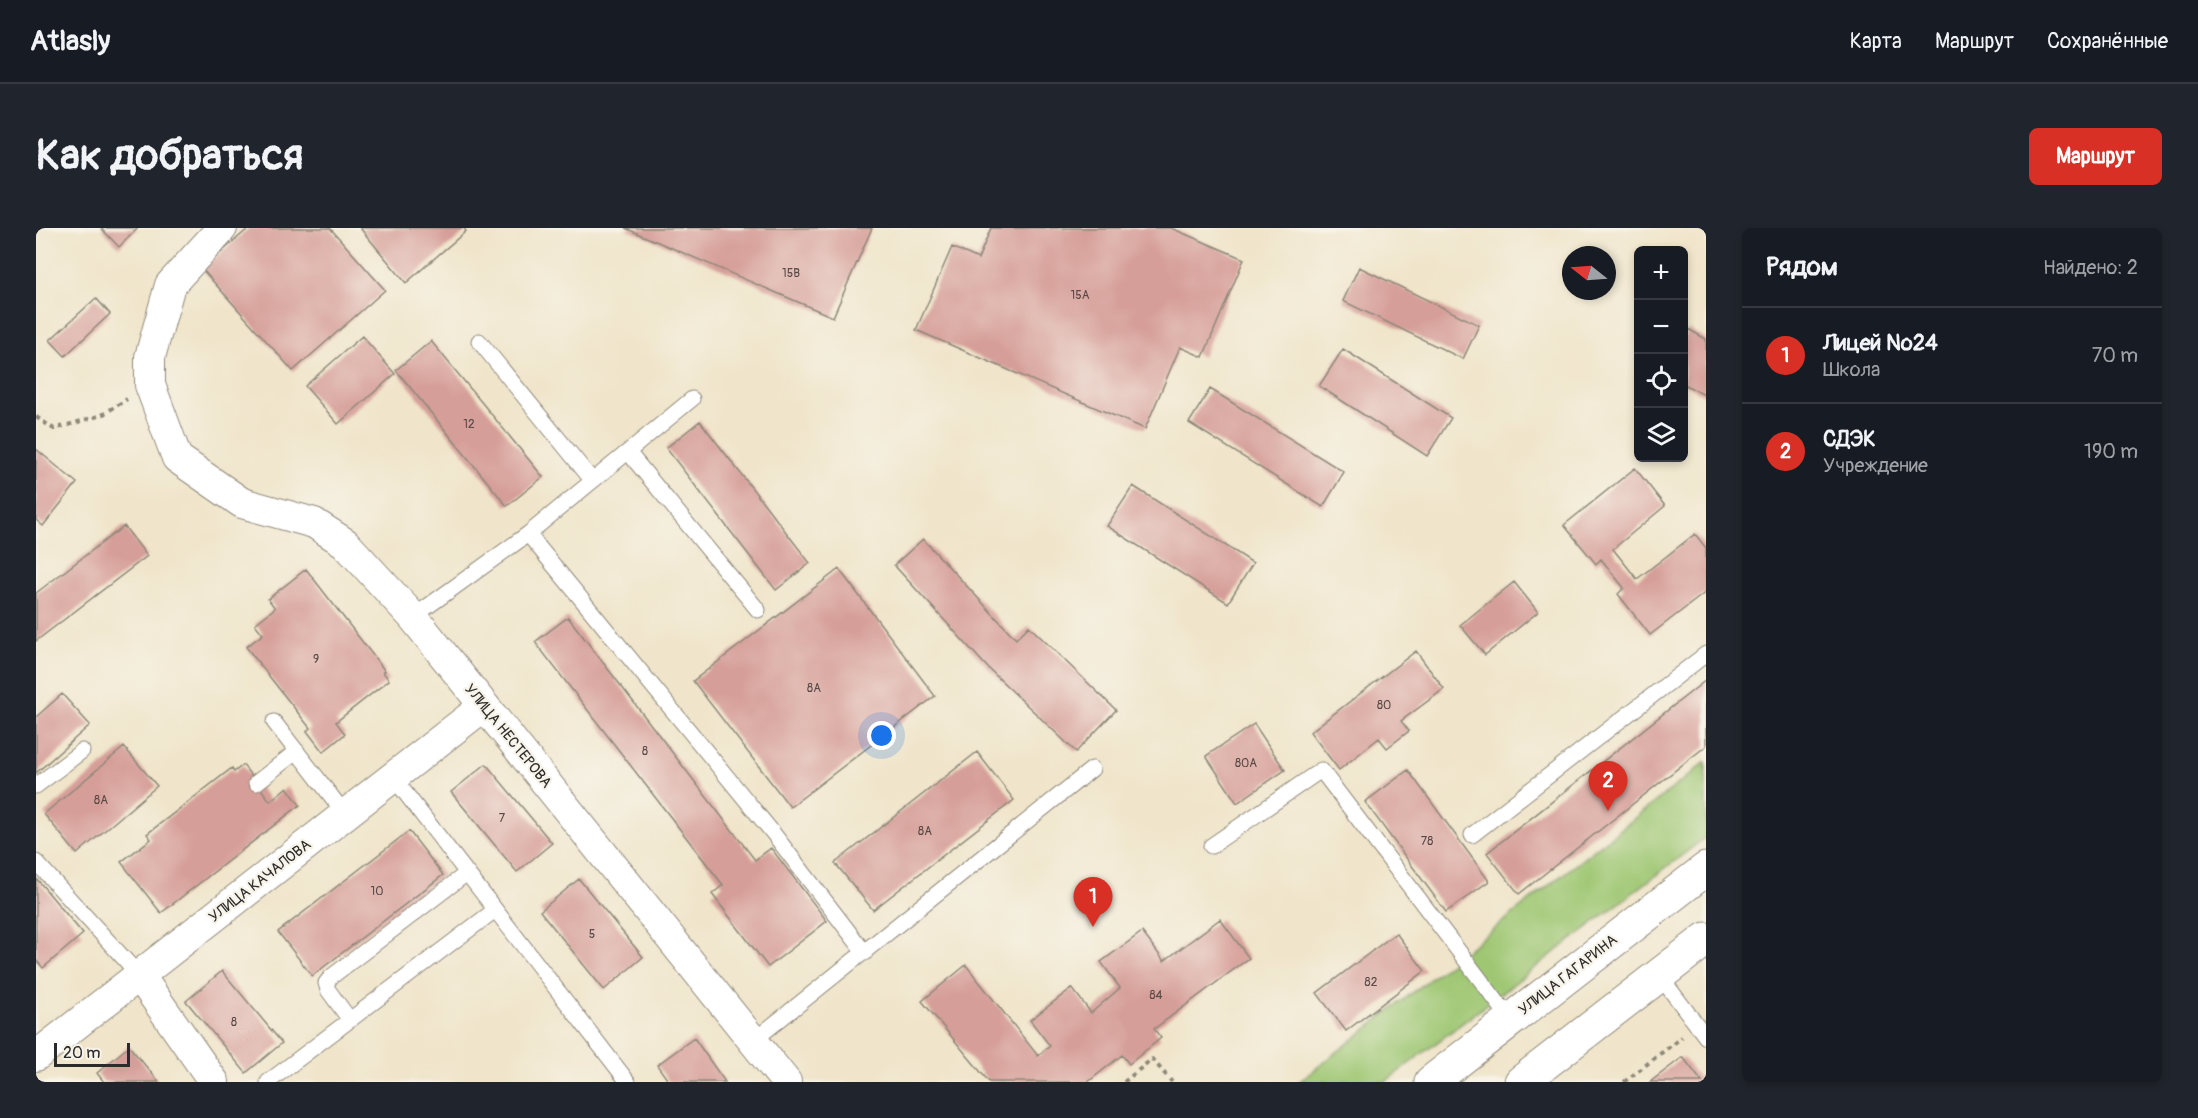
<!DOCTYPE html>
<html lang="ru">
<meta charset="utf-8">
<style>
body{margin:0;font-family:Pangolin,sans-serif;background:#20242c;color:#f1f3f6}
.controls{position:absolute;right:18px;top:18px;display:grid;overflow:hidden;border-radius:9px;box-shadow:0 3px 9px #0003}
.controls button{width:54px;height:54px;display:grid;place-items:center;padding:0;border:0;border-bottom:2px solid #363941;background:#171b24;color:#f1f3f6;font:30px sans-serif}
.compass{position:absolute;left:1526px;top:18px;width:54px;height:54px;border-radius:50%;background:#171b24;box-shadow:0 3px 9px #0003;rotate:287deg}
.scale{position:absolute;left:18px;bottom:15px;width:76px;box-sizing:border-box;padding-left:6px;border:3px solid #2b2b2b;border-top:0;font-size:16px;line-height:21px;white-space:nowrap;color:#2b2b2b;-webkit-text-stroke:4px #f7f3e8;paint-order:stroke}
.you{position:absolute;left:846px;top:508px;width:21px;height:21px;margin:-15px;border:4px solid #fff;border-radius:50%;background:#1a73e8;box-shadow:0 0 0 9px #1a73e833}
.badge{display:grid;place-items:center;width:39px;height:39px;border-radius:50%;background:#d93025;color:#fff;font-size:20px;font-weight:700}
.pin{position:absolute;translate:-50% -50px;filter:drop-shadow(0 2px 3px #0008)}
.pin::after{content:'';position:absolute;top:32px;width:21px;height:18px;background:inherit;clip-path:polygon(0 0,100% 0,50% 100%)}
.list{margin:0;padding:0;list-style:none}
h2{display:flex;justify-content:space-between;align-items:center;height:78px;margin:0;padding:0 24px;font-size:26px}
h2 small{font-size:20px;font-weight:400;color:#9ea1a6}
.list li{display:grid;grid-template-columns:39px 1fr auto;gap:18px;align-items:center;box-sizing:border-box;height:96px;padding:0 24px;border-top:2px solid #363941}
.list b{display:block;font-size:22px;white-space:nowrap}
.list p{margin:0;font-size:20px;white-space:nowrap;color:#9ea1a6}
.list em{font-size:20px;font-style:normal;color:#9ea1a6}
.icon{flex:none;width:33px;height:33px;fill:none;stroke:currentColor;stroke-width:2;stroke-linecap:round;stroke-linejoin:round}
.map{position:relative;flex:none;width:1670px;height:854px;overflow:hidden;border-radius:9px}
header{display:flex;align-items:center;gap:36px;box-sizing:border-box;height:84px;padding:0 30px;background:#171b24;border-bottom:2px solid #363941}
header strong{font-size:28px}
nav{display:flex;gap:33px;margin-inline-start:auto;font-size:21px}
.intro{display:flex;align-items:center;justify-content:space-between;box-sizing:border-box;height:144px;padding:0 36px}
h1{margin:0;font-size:42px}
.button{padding:15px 27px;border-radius:9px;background:#d93025;color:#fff;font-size:21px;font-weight:700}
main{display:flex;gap:36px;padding:0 36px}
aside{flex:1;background:#171b24;border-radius:9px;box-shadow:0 3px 9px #0003}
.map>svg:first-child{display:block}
</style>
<header>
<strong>Atlasly</strong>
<nav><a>Карта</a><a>Маршрут</a><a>Сохранённые</a></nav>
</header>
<div class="intro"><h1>Как добраться</h1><a class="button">Маршрут</a></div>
<main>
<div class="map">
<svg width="1670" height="854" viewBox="0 0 1670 854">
<rect width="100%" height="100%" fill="#f7f3e8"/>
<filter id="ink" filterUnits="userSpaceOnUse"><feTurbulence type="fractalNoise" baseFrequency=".0167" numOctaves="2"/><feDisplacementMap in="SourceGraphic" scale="12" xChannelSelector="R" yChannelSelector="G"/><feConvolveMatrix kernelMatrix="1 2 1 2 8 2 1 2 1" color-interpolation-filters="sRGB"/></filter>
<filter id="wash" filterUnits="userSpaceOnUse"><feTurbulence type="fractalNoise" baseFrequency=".008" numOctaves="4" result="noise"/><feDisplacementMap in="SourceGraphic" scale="24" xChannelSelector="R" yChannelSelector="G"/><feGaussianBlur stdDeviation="1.35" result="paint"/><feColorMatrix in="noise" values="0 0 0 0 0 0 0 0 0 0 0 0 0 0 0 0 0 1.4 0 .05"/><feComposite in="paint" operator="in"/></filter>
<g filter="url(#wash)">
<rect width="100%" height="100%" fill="#f0e5ca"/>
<path fill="#9fc773" stroke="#65794f" stroke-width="1.5" d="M 1670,534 L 1670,609 L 1349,854 L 1263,854 Z"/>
<g id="blocks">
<path fill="#d69e98" d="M 65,0 L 102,0 L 83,19 Z
M 213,0 L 294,0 L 349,62 L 257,143 L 166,41 Z
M 324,0 L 428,0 L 430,3 L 370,55 Z
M 589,0 L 836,0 L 797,89 Z
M 955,0 L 1135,0 L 1208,31 L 1167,129 L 1144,119 L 1109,201 L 880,102 L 916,19 L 942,31 Z
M 1323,39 L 1443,97 L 1427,131 L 1307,73 Z
M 60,70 L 74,86 L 29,128 L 14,112 Z
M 1652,101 L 1670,111 L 1670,168 L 1648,156 L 1648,111 Z
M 326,108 L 359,146 L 302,196 L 269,158 Z
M 395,113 L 507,249 L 471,278 L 360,142 Z
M 1307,121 L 1415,190 L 1391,228 L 1283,158 Z
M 1174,161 L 1308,244 L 1287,279 L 1153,195 Z
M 664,193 L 774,335 L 740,362 L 630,220 Z
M 0,221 L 41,255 L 7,298 L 0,292 Z
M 1599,240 L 1629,278 L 1577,321 L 1601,351 L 1659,306 L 1670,320 L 1670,364 L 1614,407 L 1582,366 L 1588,360 L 1565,331 L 1560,336 L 1528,297 Z
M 1097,258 L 1217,335 L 1192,375 L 1071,298 Z
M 88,298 L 111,328 L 0,413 L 0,365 Z
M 887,311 L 980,411 L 993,398 L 1080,482 L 1040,524 L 952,440 L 858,337 Z
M 270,341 L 349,443 L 347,444 L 353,452 L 300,494 L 309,506 L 287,524 L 271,503 L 274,500 L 210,419 L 227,406 L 219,396 L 239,380 L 232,371 Z
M 803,341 L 899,468 L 754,579 L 657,453 Z
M 1478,354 L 1502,384 L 1449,427 L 1424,397 Z
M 532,389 L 719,632 L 735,620 L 791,693 L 732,739 L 676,666 L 687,657 L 499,414 Z
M 1380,423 L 1408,461 L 1365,493 L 1373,503 L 1351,520 L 1343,510 L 1303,542 L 1274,504 Z
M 1670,452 L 1670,518 L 1483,666 L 1451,625 Z
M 26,466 L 54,497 L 0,545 L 0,489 Z
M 1218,496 L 1249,542 L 1201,575 L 1170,528 Z
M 88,519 L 121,558 L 41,626 L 8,586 Z
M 941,524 L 978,572 L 837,682 L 799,635 Z
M 450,536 L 516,615 L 481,644 L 415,564 Z
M 207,537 L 234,573 L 251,559 L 264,577 L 125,685 L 85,634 L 115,611 L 111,606 L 196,540 L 198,544 Z
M 1372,542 L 1453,653 L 1410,684 L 1329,574 Z
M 373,603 L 407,647 L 276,748 L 242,704 Z
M 0,650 L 47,706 L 7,740 L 0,732 Z
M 543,651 L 607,729 L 568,762 L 504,683 Z
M 1184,691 L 1213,730 L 1118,801 L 1125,810 L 1093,836 L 1086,827 L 1052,854 L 953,854 L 886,773 L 930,737 L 1002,828 L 1014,818 L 994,792 L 1036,760 L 1055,785 L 1084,760 L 1065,734 L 1106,704 L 1128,733 Z
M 1360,705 L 1389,743 L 1310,803 L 1281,765 Z
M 186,743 L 246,815 L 210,845 L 150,773 Z
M 658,810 L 689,854 L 633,854 L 621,837 Z
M 93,818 L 123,854 L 68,854 L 61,845 Z
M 1647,829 L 1666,854 L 1614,854 Z"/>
</g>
</g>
<g filter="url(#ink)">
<use href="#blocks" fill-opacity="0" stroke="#8e887a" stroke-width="1.5"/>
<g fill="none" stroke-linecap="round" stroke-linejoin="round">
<defs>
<path id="lane" d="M 443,113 L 556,252
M 592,224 L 722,382
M 492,306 L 656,171
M 377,389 L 492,306 L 737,605 L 829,725
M 238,494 L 309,586
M 357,549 L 592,854
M 220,555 L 261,523
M 0,558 L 46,523
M 1436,607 L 1670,426
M 1175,618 L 1285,542 L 1475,792
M 0,634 L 103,747
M 1623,747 L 1670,809
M 314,792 L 292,762 L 290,755 L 295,749 L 431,645
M 717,813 L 1056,541
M 232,854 L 459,682"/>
<path id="street" d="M 186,0 L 134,57 L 114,129 L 114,157 L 141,230 L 206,275 L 278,295 L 309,315 L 377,389 L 750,854
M 103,747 L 178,854
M 0,828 L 448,478"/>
<path id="primary" d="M 1395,854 L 1670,641
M 1485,854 L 1670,711"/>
</defs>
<use href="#lane" stroke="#8e887a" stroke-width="17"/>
<use href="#street" stroke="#8e887a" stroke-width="32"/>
<use href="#primary" stroke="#8e887a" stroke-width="35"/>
<path stroke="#8e887a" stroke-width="4" stroke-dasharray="4.5 4.5" stroke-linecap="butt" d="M 0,189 L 18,201 L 66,187 L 91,171
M 1088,854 L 1116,831 L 1136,854
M 1588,854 L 1646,809"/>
<use href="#lane" stroke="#fff" stroke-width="15"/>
<use href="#street" stroke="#fff" stroke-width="30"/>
<use href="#primary" stroke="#fff" stroke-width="33"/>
</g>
</g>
<g text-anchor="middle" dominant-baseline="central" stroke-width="4.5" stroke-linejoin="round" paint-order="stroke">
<g font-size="12" fill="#564846">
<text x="755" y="45">15В</text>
<text x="1044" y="67">15А</text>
<text x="433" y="196">12</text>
<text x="280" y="431">9</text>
<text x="778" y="460">8А</text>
<text x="1348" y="477">80</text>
<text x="609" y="523">8</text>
<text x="1210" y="535">80А</text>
<text x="65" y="572">8А</text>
<text x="466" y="590">7</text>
<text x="889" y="603">8А</text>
<text x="1391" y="613">78</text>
<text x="341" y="663">10</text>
<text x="556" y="706">5</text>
<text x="1335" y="754">82</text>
<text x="1120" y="767">84</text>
<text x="198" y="794">8</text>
</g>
<g font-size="15" fill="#2b2b2b" stroke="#f7f3e8">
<text transform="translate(472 508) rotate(51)">УЛИЦА НЕСТЕРОВА</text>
<text transform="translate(224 653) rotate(-38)">УЛИЦА КАЧАЛОВА</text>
<text transform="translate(1532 747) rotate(-38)">УЛИЦА ГАГАРИНА</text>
</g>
</g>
</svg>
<div class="controls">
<button>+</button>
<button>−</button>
<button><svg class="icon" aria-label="locate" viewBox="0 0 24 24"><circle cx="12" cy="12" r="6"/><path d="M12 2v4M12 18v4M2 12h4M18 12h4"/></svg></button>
<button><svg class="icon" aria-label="layers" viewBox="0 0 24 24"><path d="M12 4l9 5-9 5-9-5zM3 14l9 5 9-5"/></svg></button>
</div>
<svg class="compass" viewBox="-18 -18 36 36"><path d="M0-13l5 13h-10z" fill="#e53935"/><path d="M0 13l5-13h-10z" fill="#9ea1a6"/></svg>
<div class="scale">20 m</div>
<div class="you"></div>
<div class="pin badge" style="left:1057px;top:699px">1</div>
<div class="pin badge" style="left:1572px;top:583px">2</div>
</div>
<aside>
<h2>Рядом<small>Найдено: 2</small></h2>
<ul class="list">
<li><span class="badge">1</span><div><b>Лицей №24</b><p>Школа</p></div><em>70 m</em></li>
<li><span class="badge">2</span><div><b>СДЭК</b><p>Учреждение</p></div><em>190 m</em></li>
</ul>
</aside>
</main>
